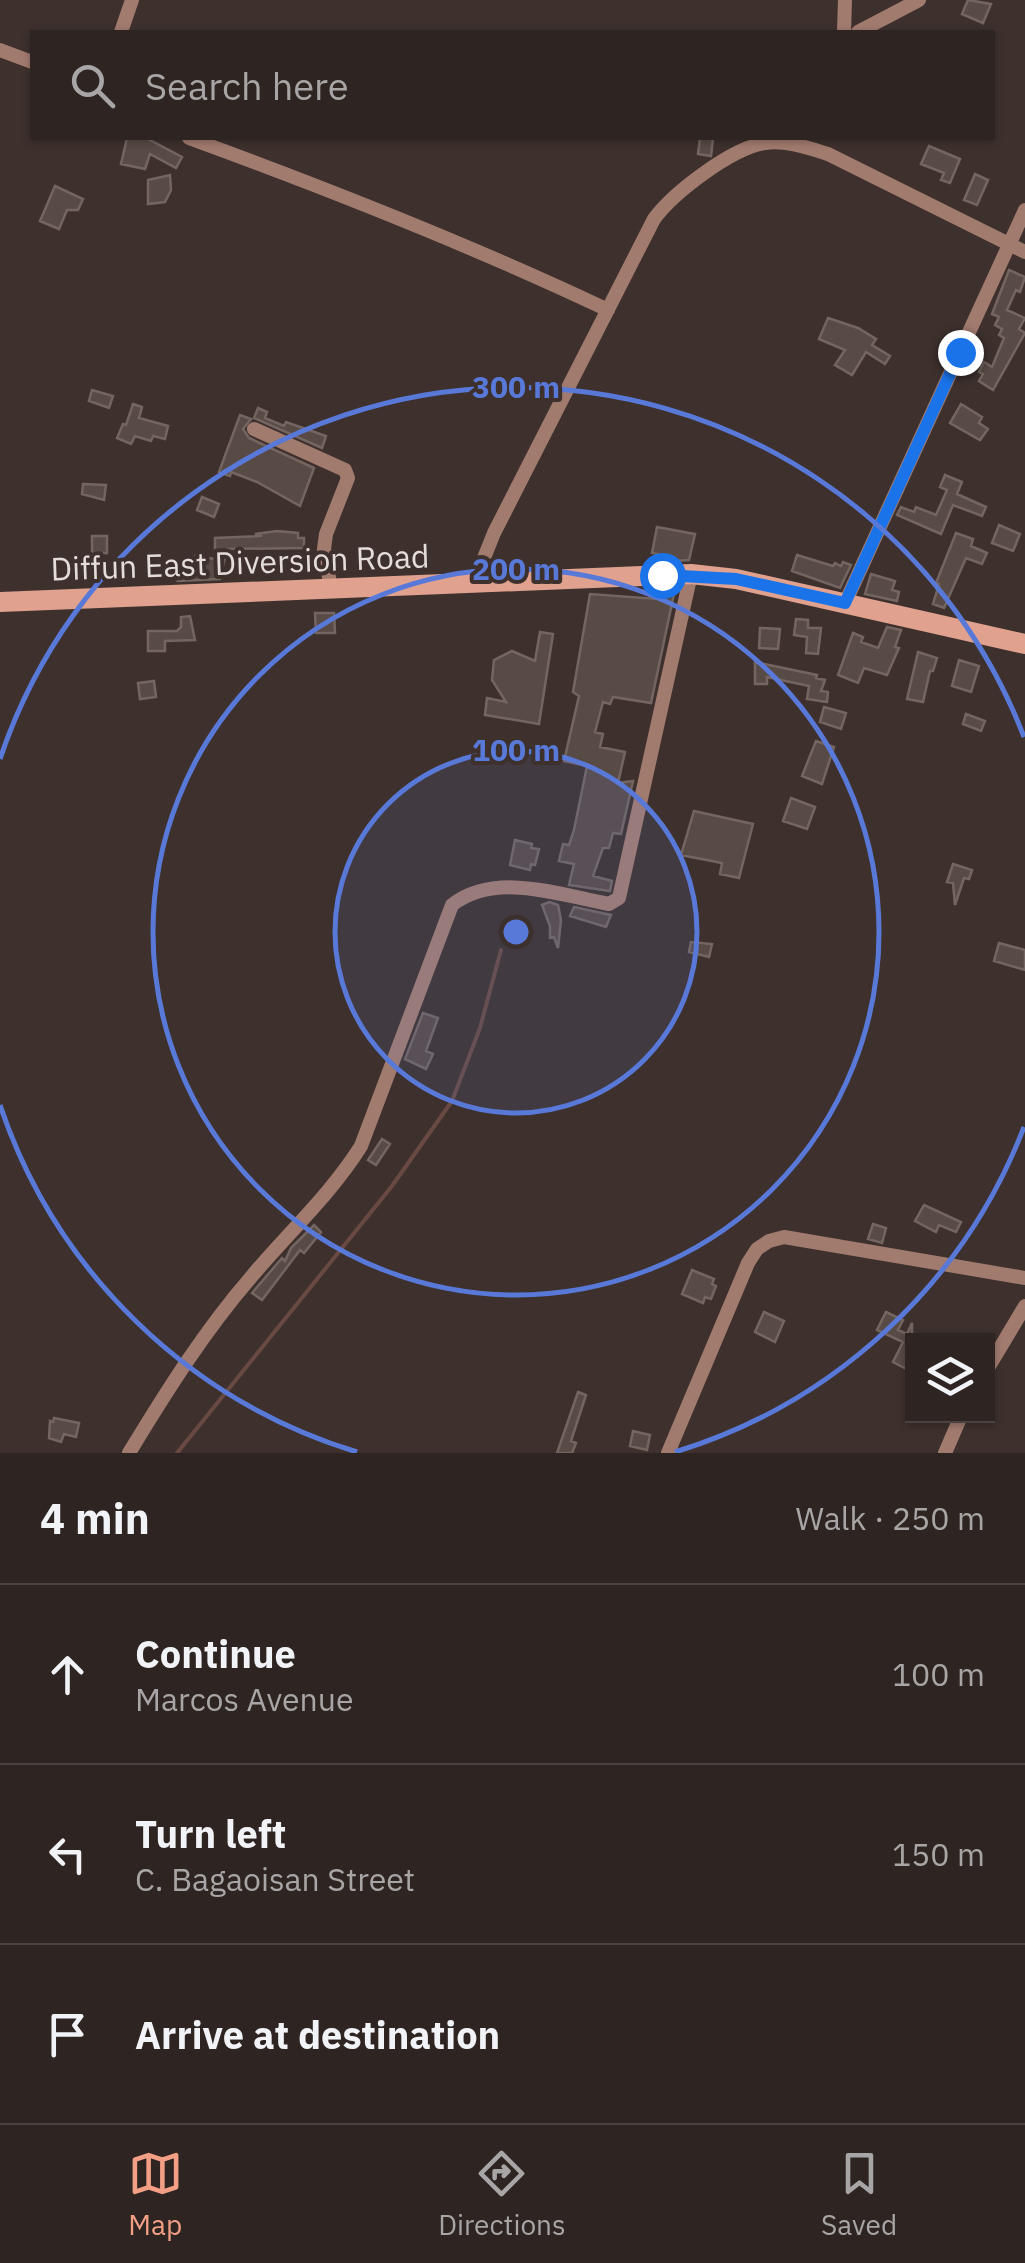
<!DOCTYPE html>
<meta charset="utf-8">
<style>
body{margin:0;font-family:"IBM Plex Sans",sans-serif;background:#3a312f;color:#f1f3f6}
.controls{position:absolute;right:30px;bottom:30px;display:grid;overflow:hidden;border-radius:0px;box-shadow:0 2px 8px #0004}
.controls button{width:90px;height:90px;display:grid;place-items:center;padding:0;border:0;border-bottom:2px solid #494240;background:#2e2522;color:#f1f3f6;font:50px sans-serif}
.stop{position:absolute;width:30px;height:30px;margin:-22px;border:8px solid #1a73e8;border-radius:50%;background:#fff}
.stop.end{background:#1a73e8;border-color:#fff;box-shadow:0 2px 10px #0008}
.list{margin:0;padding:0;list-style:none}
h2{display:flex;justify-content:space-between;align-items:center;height:130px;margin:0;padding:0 40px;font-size:42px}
h2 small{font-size:32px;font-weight:400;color:#a7a5a5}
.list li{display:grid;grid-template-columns:65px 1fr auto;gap:30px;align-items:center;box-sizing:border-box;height:180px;padding:0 40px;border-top:2px solid #494240}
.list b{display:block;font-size:38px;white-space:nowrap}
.list p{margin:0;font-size:32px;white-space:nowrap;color:#a7a5a5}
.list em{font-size:32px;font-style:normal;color:#a7a5a5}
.icon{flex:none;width:55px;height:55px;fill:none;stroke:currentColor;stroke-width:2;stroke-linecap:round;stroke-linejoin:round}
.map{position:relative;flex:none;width:1025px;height:1453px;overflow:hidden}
.search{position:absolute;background:#2e2522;box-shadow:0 2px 8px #0004;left:30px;right:30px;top:30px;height:110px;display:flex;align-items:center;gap:25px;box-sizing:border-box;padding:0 35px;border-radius:0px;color:#a7a5a5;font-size:38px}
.sheet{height:670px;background:#2e2522}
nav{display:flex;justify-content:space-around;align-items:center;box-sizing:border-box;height:140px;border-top:2px solid #494240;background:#2e2522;font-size:28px;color:#a7a5a5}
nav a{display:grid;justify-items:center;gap:5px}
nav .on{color:#f39f85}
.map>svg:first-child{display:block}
</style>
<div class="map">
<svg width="1025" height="1453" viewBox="0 0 1025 1453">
<rect width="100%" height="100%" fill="#3e312d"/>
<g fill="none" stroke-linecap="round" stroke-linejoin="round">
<path stroke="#694a42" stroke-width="4" d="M 177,1453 L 392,1186 L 452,1101 L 480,1028 L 501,950"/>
</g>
<path fill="#584a45" stroke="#746560" stroke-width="2.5" d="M 968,0 L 991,4 L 983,23 L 962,14 Z
M 127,138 L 152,138 L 150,140 L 182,157 L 176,168 L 150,154 L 145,169 L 121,164 Z
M 700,138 L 713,138 L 711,156 L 698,154 Z
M 929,146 L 960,159 L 950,183 L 941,180 L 944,173 L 921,164 Z
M 975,174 L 988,180 L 977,205 L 964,200 Z
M 170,175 L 171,190 L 165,202 L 148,204 L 148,180 Z
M 55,186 L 83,199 L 78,210 L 67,210 L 59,229 L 40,221 Z
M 1009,270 L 1025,277 L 1020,292 L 1016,290 L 1007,310 L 1025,318 L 1019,329 L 1025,333 L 993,390 L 979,381 L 983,374 L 979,372 L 984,362 L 992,367 L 1004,338 L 999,335 L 1002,329 L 995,325 L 999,317 L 992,314 Z
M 828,318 L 858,328 L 876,339 L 872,345 L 890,356 L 885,364 L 866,352 L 852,375 L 835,365 L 845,350 L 819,339 Z
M 92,390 L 113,396 L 109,408 L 89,401 Z
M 133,404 L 142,407 L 139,418 L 168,426 L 165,439 L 153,436 L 151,441 L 135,436 L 131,444 L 117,438 L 123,424 L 126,425 Z
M 961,404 L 982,417 L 979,423 L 988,429 L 980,440 L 950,423 Z
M 258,408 L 267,412 L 265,418 L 284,426 L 286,422 L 326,436 L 322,448 L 254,418 Z
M 240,415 L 251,419 L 243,429 L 249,438 L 314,468 L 300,506 L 257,482 L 231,472 L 230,476 L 219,472 Z
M 945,475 L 962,482 L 957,494 L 986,507 L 982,516 L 953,505 L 941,534 L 897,515 L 901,507 L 914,512 L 916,507 L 936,515 L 947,490 L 940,487 Z
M 83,484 L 106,485 L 104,500 L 82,494 Z
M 202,497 L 219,504 L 214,517 L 197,510 Z
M 999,525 L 1020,534 L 1013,551 L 992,543 Z
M 657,527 L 695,534 L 689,560 L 674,561 L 674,557 L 652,553 Z
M 277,531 L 298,533 L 298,538 L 304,538 L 304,548 L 227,549 L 220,579 L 178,581 L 181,571 L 191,574 L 195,556 L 215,559 L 215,538 L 262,536 L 255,534 Z
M 956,533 L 973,539 L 971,546 L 987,553 L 982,564 L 966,558 L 944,608 L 933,604 L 939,584 L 936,583 Z
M 92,536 L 107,536 L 107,553 L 92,553 Z
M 797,555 L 833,566 L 835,563 L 841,566 L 843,562 L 851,565 L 840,588 L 792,571 Z
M 871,574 L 895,581 L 892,590 L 899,592 L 897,601 L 865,594 Z
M 655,589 L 675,589 L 651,703 L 613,697 L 610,704 L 603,702 L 595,732 L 603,734 L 600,747 L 625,752 L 618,783 L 633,781 L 621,834 L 613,833 L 609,848 L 603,848 L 593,876 L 612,881 L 610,891 L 569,885 L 574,864 L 559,861 L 563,844 L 569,845 L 574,830 L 587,766 L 564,761 L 579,696 L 573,692 L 590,594 L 657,599 Z
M 315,613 L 334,613 L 335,633 L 316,633 Z
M 190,616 L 195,640 L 165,641 L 165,651 L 148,651 L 148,631 L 177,631 L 181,627 L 181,617 Z
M 796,619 L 808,620 L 808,628 L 821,628 L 818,654 L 806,653 L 807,637 L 794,635 Z
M 887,627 L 901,630 L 895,647 L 899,648 L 887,675 L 864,668 L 858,683 L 838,675 L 853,633 L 863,637 L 861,642 L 878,648 Z
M 760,628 L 780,629 L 778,649 L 759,648 Z
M 540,632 L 553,634 L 539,724 L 485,715 L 487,698 L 506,702 L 492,680 L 494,660 L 512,651 L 535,661 Z
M 918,652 L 937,658 L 933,671 L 930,671 L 923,702 L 907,699 Z
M 959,660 L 979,666 L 971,692 L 952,686 Z
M 755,662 L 817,675 L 816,678 L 825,680 L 821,691 L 828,692 L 827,702 L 807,699 L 809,686 L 767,677 L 767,684 L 755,684 Z
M 154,681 L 156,697 L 140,699 L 138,683 Z
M 824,707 L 846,713 L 841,729 L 820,722 Z
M 966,714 L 985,721 L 981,731 L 963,724 Z
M 816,741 L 834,747 L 822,784 L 802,776 Z
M 791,798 L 815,807 L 807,829 L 783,821 Z
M 694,811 L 753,824 L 739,878 L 720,874 L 722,863 L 681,855 Z
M 515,840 L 532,844 L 531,848 L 539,849 L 535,865 L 531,864 L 530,870 L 510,865 Z
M 953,864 L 972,870 L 969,879 L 964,878 L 955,905 L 953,883 L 947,882 Z
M 549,902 L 558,905 L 561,920 L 558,948 L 554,937 L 550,938 L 550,926 L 542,905 Z
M 574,907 L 611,915 L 606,927 L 570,916 Z
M 691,942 L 712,944 L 709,957 L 689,952 Z
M 999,943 L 1025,950 L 1025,970 L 994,961 Z
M 423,1013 L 438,1018 L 426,1051 L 433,1054 L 426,1069 L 405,1059 Z
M 382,1139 L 390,1144 L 376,1165 L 368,1160 Z
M 924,1205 L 961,1222 L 956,1232 L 939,1225 L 936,1232 L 915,1221 Z
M 873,1224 L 886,1228 L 882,1243 L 868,1239 Z
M 314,1225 L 321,1232 L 304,1253 L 300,1250 L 262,1300 L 252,1293 L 282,1258 L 285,1261 L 291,1248 Z
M 692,1270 L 714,1279 L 712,1284 L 716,1286 L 711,1299 L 705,1297 L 703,1303 L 682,1294 Z
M 764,1312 L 784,1321 L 775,1342 L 755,1332 Z
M 886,1312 L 903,1320 L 898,1330 L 907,1334 L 912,1323 L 912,1336 L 918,1339 L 912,1340 L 912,1372 L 893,1362 L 903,1342 L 877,1330 Z
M 578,1392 L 586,1395 L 571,1441 L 576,1443 L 572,1453 L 557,1453 Z
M 54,1418 L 79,1423 L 76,1437 L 64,1434 L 61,1442 L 49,1438 L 50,1421 L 53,1422 Z
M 633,1431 L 650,1435 L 647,1450 L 630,1446 Z"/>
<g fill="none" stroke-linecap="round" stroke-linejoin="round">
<path stroke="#a27b6f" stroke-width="14" d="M 121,32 L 132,0
M 844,32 L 845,0
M 858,32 L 919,0
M 0,50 L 32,62
M 189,138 C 331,190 471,245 608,310
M 254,429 L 345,470 L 348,478 L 326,534 L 324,549 L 331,589
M 482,583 L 484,558 L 494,533 L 654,219 C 674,192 732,148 765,143 C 786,140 809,148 828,154 L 1025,252
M 845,603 L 1025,210
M 988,1368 L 1025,1306
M 129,1453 C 166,1392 205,1330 252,1276 C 288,1233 331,1194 361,1146 L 452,905 C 496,871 560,895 609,904 L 619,898 L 691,574
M 668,1453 L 748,1263 L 757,1249 L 769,1241 L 784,1237 L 1025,1278
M 945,1453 L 961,1416"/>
<path stroke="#e0a28f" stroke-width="20" d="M 0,602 L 691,574 L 736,579 L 1025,644"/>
</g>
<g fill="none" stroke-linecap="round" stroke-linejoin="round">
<path stroke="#1a73e8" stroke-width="12" d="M 662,575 L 736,579 L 845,603 L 960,352"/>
</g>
<circle cx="516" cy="932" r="181" fill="#5979d9" fill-opacity=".12"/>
<g fill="none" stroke="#5979d9" stroke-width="5">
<circle cx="516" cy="932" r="181"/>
<circle cx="516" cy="932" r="363"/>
<path d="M1024 1127A544 544 0 0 1 675 1452M357 1452A544 544 0 0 1 0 1105M0 759A544 544 0 0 1 1024 737"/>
</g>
<g text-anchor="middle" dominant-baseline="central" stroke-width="8" stroke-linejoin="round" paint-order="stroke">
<g font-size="32" fill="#e5ddda" stroke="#3e312d">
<text transform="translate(240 562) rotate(-2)">Diffun East Diversion Road</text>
</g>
</g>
<circle cx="516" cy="932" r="15" fill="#5979d9" stroke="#3e312d" stroke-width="5"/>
<g font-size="30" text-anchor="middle" font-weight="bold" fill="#5979d9" stroke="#3e312d" stroke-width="8" stroke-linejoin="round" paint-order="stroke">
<text x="516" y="398">300 m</text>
<text x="516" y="580">200 m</text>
<text x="516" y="761">100 m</text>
</g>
</svg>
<div class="controls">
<button><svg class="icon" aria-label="layers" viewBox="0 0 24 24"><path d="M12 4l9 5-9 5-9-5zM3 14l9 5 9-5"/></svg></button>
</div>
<div class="stop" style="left:662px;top:575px"></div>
<div class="stop end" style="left:960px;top:352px"></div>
<div class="search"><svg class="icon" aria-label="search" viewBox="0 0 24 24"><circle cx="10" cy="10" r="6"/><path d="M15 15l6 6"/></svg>Search here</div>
</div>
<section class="sheet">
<h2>4 min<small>Walk · 250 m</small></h2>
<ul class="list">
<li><svg class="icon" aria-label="ahead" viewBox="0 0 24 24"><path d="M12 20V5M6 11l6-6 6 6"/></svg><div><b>Continue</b><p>Marcos Avenue</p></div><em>100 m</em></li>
<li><svg class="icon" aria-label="left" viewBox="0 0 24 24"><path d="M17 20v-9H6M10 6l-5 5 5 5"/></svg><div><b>Turn left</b><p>C. Bagaoisan Street</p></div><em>150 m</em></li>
<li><svg class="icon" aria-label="arrive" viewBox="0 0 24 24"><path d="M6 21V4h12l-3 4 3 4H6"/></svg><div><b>Arrive at destination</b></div></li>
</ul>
</section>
<nav>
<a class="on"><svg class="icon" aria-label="map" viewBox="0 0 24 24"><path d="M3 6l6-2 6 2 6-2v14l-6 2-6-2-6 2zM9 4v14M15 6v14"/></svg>Map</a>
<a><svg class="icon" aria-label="directions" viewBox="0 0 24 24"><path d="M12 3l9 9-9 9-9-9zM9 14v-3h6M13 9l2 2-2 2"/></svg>Directions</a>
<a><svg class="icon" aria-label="saved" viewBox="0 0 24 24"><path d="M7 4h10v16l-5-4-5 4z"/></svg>Saved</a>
</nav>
